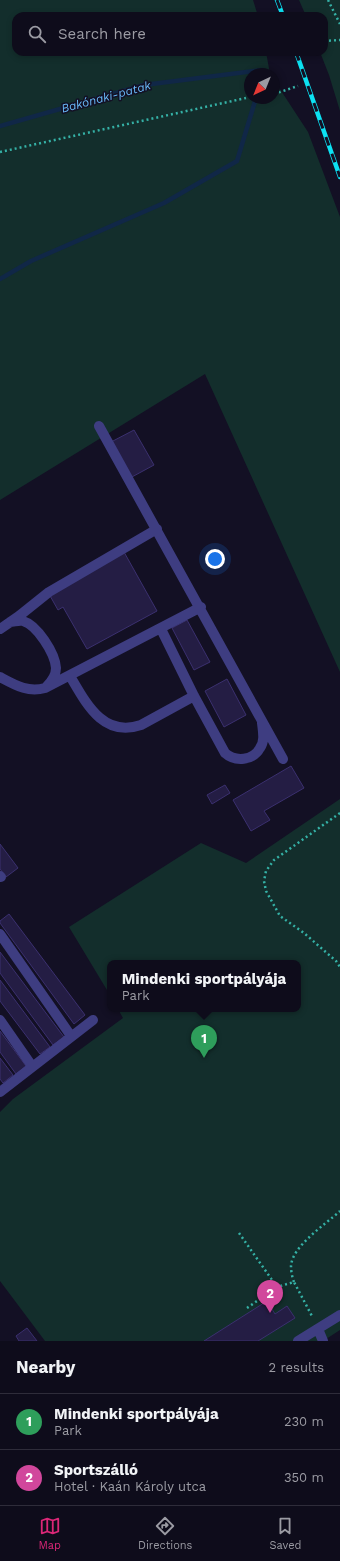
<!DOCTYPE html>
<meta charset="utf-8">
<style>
body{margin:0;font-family:"Work Sans",sans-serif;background:#171524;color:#f1f3f6}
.compass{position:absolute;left:244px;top:68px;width:36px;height:36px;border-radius:50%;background:#0e0c1b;box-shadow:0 2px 6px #0003;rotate:223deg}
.you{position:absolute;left:215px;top:559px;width:14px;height:14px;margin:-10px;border:3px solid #fff;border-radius:50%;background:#1a73e8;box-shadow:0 0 0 6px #1a73e833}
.badge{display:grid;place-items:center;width:26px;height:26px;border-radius:50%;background:#db2777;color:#fff;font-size:13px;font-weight:700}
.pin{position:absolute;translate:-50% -33px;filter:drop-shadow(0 1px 2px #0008)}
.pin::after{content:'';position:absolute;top:21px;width:14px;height:12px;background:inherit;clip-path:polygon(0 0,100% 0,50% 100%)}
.popup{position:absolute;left:107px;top:960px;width:194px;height:52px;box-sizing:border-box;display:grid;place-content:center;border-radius:8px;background:#0e0c1b;filter:drop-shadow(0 1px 3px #0005);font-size:13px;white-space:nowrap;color:#9b9ba3}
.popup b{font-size:15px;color:#f1f3f6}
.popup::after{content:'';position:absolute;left:50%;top:100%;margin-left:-8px;border:8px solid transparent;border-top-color:#0e0c1b}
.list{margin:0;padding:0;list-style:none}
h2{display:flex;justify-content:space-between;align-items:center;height:52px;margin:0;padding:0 16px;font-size:17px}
h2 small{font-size:13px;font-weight:400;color:#9b9ba3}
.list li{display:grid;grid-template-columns:26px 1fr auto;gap:12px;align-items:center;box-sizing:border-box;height:56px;padding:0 16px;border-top:1px solid #2e2c3a}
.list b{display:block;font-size:15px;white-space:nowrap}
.list p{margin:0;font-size:13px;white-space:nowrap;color:#9b9ba3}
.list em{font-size:13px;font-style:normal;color:#9b9ba3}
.icon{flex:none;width:22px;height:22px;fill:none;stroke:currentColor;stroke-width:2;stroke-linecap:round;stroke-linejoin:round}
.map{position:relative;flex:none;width:340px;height:1341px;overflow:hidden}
.search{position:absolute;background:#0e0c1b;box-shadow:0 2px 6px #0003;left:12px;right:12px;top:12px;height:44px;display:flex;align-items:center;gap:10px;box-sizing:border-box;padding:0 14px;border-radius:12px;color:#9b9ba3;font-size:15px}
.sheet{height:164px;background:#0e0c1b}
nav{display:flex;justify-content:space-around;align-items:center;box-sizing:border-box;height:56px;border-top:1px solid #2e2c3a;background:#0e0c1b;font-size:11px;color:#9b9ba3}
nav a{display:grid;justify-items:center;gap:2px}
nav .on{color:#db2777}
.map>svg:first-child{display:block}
</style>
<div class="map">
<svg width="340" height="1341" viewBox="0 0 340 1341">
<rect width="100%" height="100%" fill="#131024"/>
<path fill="#132e2c" d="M 0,0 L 253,0 L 258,16 L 16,16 L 16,52 L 266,52 L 270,74 L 250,74 L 250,98 L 274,98 L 274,80 L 308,132 L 340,217 L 340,672 L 205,374 L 0,500 Z
M 299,0 L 340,0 L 340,111 L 329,75 L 320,52 L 324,52 L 324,16 L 306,16 Z
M 340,799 L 340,1330 L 323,1341 L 45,1341 L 0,1281 L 0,1112 L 13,1099 L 123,1018 L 118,1009 L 298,1009 L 298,963 L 110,963 L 110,995 L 69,927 L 201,843 L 246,863 Z"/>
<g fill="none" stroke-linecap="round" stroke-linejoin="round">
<path stroke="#102747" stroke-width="4.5" d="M 0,126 L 144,85 L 262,70 L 261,74
M 0,279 L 31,261 L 164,203 L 237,161 L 256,98"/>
</g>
<path fill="#241d44" stroke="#3b306f" d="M 134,430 L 154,465 L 130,478 L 111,442 Z
M 124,552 L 157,611 L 87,649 L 63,607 L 58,610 L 49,594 Z
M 187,620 L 210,662 L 194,670 L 172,628 Z
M 227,679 L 246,715 L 224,727 L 205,691 Z
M 291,766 L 304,788 L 264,811 L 270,820 L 251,831 L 233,800 Z
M 225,785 L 230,793 L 212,804 L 207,795 Z
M 0,844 L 18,868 L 6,877 L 0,869 Z
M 9,914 L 85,1015 L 74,1024 L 0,923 L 0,921 Z
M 0,952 L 64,1037 L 53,1045 L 0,973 Z
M 0,980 L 50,1047 L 40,1054 L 0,1001 Z
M 0,1031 L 26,1066 L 16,1074 L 0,1052 Z
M 0,1058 L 13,1075 L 3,1083 L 0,1079 Z
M 267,1301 L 275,1314 L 287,1306 L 295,1318 L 258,1341 L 204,1341 Z
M 27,1328 L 37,1341 L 19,1341 L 16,1336 Z"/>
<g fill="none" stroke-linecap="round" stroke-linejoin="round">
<path stroke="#35b1a6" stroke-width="2.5" stroke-dasharray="2 3" stroke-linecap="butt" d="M 328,0 L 340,24
M 324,41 L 340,40
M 274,94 L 298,86
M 0,152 L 246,98
M 340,813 L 274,860 L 266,871 L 264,881 L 266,891 L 280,916 L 304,933 L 336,961 L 340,967
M 239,1233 L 277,1287
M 294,1282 C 292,1277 291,1271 291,1266 C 292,1246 326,1224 340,1211
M 247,1308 L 277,1287 L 294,1282 L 313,1318"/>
<path stroke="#3e3d81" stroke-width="10" d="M 99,426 L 283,759
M 10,622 C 14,622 19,620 23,621 C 37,625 55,653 56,668 C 56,676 52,681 47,686
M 0,629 L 19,616 L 49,592 L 157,529
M 161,629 L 194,696 L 225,753 C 235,762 253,761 260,748 C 265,741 263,732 262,723
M 70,676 C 86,703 103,738 141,725 L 194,696
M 0,677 C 15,685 28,693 45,688 L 201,607
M 0,876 L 1,877
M 0,934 L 71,1036
M 0,1020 L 32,1066
M 0,1092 L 93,1020
M 318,1329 L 323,1341
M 298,1341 L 340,1315"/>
<defs>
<path id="rail" d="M 277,0 L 283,16
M 296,52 L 340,177"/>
</defs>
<use href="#rail" stroke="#0ce1f2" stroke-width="4.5"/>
<use href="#rail" stroke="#131024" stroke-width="3" stroke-dasharray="9" stroke-linecap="butt"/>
</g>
<g text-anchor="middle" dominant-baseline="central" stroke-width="3" stroke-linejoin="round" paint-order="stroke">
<g font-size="12" font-style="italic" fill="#68b9f8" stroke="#131024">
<text transform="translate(106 97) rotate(-15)">Bakónaki-patak</text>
</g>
</g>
</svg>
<svg class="compass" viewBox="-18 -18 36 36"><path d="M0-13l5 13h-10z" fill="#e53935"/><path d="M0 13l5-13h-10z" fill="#9b9ba3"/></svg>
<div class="you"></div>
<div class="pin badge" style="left:204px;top:1058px;background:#2e9e5b">1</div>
<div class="popup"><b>Mindenki sportpályája</b>Park</div>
<div class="pin badge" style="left:270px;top:1313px;background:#d1479c">2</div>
<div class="search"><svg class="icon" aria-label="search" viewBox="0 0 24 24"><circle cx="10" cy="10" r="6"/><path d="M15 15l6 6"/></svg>Search here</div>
</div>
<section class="sheet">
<h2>Nearby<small>2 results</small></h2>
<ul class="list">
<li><span class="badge" style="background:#2e9e5b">1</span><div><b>Mindenki sportpályája</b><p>Park</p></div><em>230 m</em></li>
<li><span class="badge" style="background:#d1479c">2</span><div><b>Sportszálló</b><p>Hotel · Kaán Károly utca</p></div><em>350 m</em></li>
</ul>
</section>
<nav>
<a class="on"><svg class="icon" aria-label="map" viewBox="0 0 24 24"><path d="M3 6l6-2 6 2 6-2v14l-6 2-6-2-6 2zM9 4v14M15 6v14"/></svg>Map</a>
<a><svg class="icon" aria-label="directions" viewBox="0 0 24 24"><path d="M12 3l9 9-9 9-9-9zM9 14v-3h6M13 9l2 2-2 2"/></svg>Directions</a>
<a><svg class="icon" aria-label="saved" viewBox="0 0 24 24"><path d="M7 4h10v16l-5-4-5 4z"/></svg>Saved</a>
</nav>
